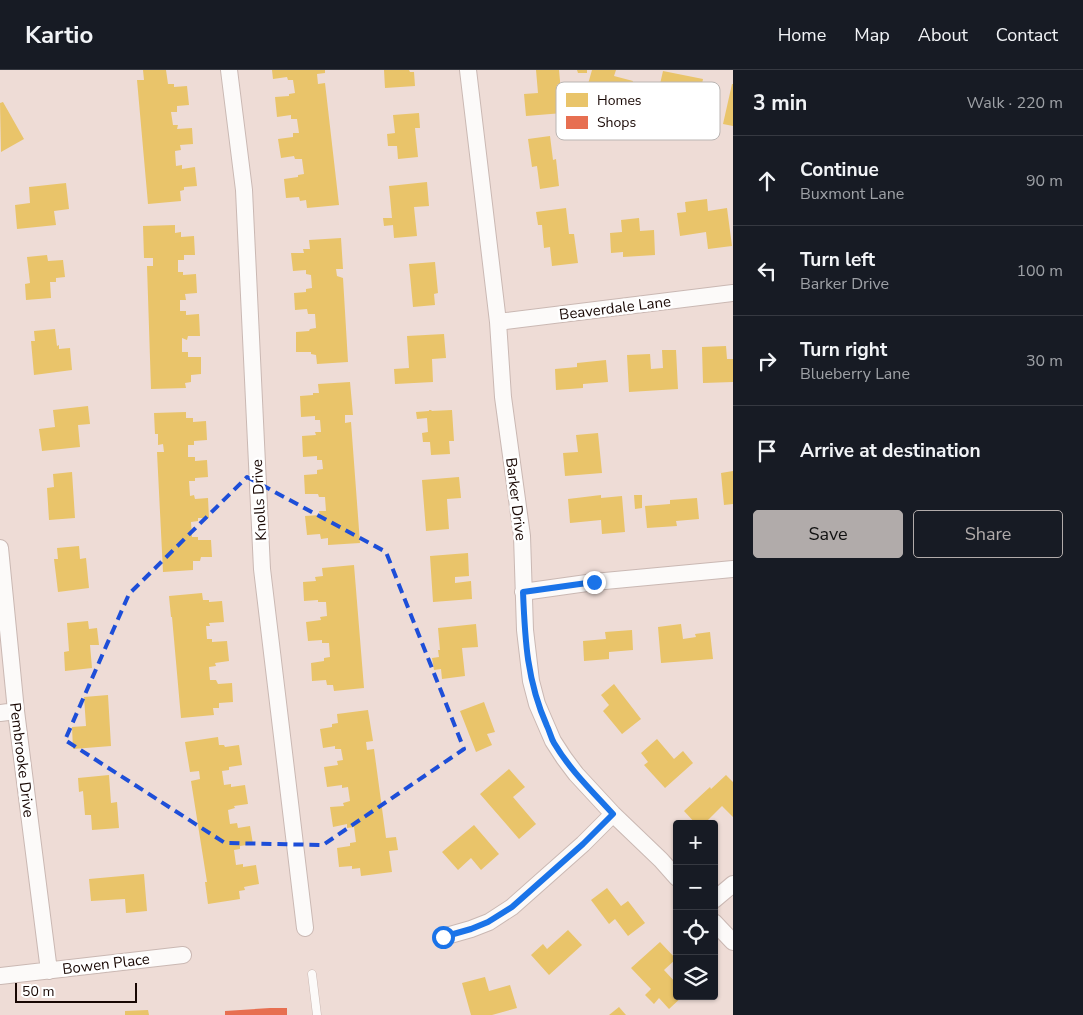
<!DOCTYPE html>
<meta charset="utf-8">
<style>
body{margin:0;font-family:"Nunito Sans",sans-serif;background:#20242c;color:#f1f3f6}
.controls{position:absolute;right:15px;bottom:15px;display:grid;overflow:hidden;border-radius:5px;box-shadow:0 1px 4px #0004}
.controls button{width:45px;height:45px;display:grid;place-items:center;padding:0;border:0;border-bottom:1px solid #363941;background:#171b24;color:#f1f3f6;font:25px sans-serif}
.scale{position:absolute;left:15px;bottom:12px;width:122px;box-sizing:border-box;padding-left:5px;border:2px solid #180703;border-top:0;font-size:14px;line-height:18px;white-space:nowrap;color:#180703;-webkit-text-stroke:4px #fff;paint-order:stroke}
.stop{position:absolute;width:15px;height:15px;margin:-11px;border:4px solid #1a73e8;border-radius:50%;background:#fff}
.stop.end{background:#1a73e8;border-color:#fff;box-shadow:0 1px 5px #0008}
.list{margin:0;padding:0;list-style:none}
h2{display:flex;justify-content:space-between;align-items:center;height:65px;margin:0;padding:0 20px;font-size:21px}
h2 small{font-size:16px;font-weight:400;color:#9ea1a6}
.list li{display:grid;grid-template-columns:32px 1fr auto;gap:15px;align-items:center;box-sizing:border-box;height:90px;padding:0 20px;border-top:1px solid #363941}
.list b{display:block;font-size:19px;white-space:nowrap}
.list p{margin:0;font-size:16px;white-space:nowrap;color:#9ea1a6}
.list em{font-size:16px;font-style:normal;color:#9ea1a6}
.actions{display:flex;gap:10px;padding:15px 20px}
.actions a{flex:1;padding:11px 0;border:1px solid #b1abaa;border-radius:5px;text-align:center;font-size:18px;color:#b1abaa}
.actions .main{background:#b1abaa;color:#111}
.icon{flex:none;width:28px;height:28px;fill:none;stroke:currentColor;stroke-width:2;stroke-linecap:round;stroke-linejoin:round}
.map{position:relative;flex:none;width:733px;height:945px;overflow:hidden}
header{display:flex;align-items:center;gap:30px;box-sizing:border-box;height:70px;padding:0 25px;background:#171b24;border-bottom:1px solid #363941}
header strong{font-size:24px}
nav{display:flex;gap:28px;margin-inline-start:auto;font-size:18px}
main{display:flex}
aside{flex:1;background:#171b24}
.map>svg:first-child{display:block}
</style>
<header>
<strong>Kartio</strong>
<nav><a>Home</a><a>Map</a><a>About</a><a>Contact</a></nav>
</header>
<main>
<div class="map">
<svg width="733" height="945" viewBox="0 0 733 945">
<rect width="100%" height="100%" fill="#eedcd6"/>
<path fill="#e9c46a" d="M 143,0 L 166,0 L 168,14 L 174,14 L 174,17 L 187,16 L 189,35 L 177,36 L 177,42 L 171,42 L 173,55 L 178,55 L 177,59 L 192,58 L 193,74 L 180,75 L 181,80 L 175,81 L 176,96 L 182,95 L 182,99 L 195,97 L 197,116 L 184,117 L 184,120 L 180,121 L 181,131 L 148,134 L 137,10 L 144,10 Z
M 272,0 L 325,0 L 325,3 L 317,4 L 318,14 L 325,13 L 339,135 L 307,138 L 306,130 L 300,131 L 299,127 L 286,128 L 284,109 L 298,107 L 298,105 L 304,104 L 302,89 L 295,89 L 294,86 L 281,88 L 278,69 L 293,67 L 293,63 L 299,63 L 297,49 L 291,49 L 291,45 L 277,47 L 275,27 L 289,26 L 289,24 L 295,23 L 293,10 L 288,10 L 287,7 L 273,9 Z
M 384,0 L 409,0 L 410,2 L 414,2 L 415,16 L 385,18 Z
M 536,0 L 559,0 L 563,43 L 526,46 L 524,24 L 538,23 Z
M 577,0 L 587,0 L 587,3 L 578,3 Z
M 592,0 L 616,0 L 614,6 L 633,11 L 626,33 L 586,21 Z
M 663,1 L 703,9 L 698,35 L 687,33 L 685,43 L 672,40 L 674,30 L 657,27 Z
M 732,14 L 733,14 L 733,56 L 723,54 Z
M 3,32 L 24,69 L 1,82 L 0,33 Z
M 419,43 L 420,58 L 415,58 L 418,87 L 398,89 L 397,76 L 388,76 L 387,64 L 395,63 L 393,45 Z
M 550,66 L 553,90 L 556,89 L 559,116 L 540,119 L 537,96 L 532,97 L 528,69 Z
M 427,112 L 429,136 L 414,137 L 417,166 L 394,168 L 393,155 L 384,156 L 383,148 L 392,148 L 389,116 Z
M 66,113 L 69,139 L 54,141 L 56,155 L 17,159 L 15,135 L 30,133 L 29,117 Z
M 707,129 L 708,141 L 727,138 L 732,176 L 708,179 L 706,162 L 680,166 L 677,143 L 686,142 L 685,132 Z
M 566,138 L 569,164 L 574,164 L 578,193 L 552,196 L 550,177 L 544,178 L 542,155 L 538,155 L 536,142 Z
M 639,148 L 640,161 L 654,160 L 655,185 L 623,187 L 623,182 L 611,183 L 610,163 L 622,162 L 621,150 Z
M 175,155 L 175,163 L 181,162 L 181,167 L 194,166 L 195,185 L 184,185 L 184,190 L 178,190 L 178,202 L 183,202 L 183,205 L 196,204 L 197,223 L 185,224 L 186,230 L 180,230 L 180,241 L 186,241 L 186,245 L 199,244 L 200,266 L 188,266 L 187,270 L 182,268 L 182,282 L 188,282 L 188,287 L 201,287 L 201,304 L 191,305 L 191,312 L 185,313 L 186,318 L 151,319 L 147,196 L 153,196 L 153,188 L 144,188 L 143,156 Z
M 341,168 L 343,199 L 336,199 L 337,206 L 343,208 L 348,292 L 317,294 L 316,285 L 311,284 L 311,282 L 296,282 L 296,262 L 309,261 L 310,259 L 316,258 L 315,244 L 308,244 L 307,239 L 295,240 L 294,223 L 306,222 L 306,219 L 312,218 L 311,205 L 306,204 L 306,200 L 293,201 L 291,183 L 304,183 L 303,179 L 310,179 L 309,170 Z
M 47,185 L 48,191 L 63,190 L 65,207 L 56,208 L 56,212 L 50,212 L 51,228 L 26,230 L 25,214 L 30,213 L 27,187 Z
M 435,192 L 438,223 L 434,224 L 435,235 L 413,237 L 409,194 Z
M 55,259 L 57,276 L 59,275 L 59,279 L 70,278 L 72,300 L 34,305 L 31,271 L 35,271 L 34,261 Z
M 444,264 L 446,288 L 432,289 L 433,312 L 395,314 L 394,299 L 409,298 L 407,266 Z
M 726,276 L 727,289 L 733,289 L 733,312 L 703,313 L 702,277 Z
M 662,280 L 676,280 L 678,319 L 629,322 L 627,285 L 650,284 L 651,299 L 663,298 Z
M 606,290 L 608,312 L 583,314 L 583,318 L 556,320 L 555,299 L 577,297 L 577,293 Z
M 350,312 L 353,345 L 345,345 L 345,353 L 351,352 L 360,473 L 328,475 L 328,468 L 321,469 L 320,464 L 307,465 L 305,446 L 320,445 L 319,441 L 326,441 L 325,427 L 319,427 L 318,424 L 305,424 L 304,405 L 317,404 L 317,400 L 323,399 L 322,390 L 317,390 L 317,386 L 303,387 L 302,366 L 316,365 L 315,362 L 321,362 L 320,350 L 315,350 L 315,346 L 301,347 L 300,326 L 313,325 L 313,323 L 319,323 L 318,314 Z
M 88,336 L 90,354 L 78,355 L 80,377 L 42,381 L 39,359 L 55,357 L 53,340 Z
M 429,340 L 432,340 L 431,341 L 452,340 L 454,371 L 449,371 L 450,384 L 431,385 L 430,372 L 423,372 L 422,363 L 428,362 L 427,348 L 417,349 L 416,342 L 429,341 Z
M 186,342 L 186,348 L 193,348 L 193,352 L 206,351 L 207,370 L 194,371 L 194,375 L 188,375 L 188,387 L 195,387 L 195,391 L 207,390 L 208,407 L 195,408 L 195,411 L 189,411 L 190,426 L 194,425 L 195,429 L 208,428 L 209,448 L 198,448 L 198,451 L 191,452 L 192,467 L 198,467 L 198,470 L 211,470 L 212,487 L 201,487 L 200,491 L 193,491 L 193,500 L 163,502 L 157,382 L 164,382 L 163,374 L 158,375 L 158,364 L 155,364 L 154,343 Z
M 598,363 L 602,403 L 565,406 L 563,383 L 578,382 L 576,365 Z
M 733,401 L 733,434 L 724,435 L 721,403 Z
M 72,402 L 75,448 L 49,450 L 47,418 L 54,417 L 53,404 Z
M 459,407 L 461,428 L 447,429 L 449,459 L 426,461 L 422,410 Z
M 601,425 L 601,428 L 622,426 L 625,462 L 602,464 L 601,450 L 570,453 L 568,429 Z
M 634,425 L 642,425 L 642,438 L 635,439 Z
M 697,428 L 699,449 L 676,451 L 677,456 L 647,458 L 645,436 L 670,434 L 670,430 Z
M 79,476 L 80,489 L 86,488 L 89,518 L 58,522 L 54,489 L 58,489 L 57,478 Z
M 468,483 L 469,506 L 455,507 L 455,513 L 471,511 L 472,529 L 433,532 L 430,486 Z
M 354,495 L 364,618 L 334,621 L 333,615 L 327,615 L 326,610 L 312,611 L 311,593 L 324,591 L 324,588 L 330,587 L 329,573 L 322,573 L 322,570 L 308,571 L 306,552 L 321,550 L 320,547 L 327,546 L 326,532 L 318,532 L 318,530 L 304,531 L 303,512 L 316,511 L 315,507 L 323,506 L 322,498 Z
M 202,523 L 203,530 L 209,530 L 209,532 L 222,531 L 224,552 L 209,553 L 210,556 L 206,556 L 207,569 L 212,569 L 212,572 L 227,571 L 229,591 L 215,593 L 216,596 L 209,597 L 210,610 L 216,610 L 218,614 L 232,613 L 233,632 L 219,633 L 219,638 L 213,638 L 214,645 L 181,648 L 172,547 L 171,547 L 169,526 Z
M 88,551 L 89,559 L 97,558 L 99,575 L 90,575 L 92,598 L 65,601 L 64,582 L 69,581 L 67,553 Z
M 476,554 L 478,577 L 462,578 L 465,606 L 442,609 L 441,599 L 434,600 L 432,588 L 439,587 L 438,580 L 440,580 L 438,558 Z
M 681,554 L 683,569 L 696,567 L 695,564 L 710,562 L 713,589 L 661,593 L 658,557 Z
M 632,560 L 633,580 L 609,582 L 609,589 L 584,591 L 583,571 L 606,569 L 605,562 Z
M 614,614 L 641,649 L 622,664 L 603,641 L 609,635 L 601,625 Z
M 108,625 L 111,676 L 73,679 L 72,657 L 86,656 L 84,627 Z
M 484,632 L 495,662 L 487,664 L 492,675 L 476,682 L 460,641 Z
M 368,640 L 373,671 L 366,672 L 367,680 L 374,679 L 386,768 L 396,767 L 398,780 L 389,781 L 392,802 L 361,806 L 360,798 L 352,799 L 352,796 L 339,797 L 337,778 L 350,776 L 350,773 L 356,772 L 354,757 L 347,758 L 347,754 L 333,757 L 330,737 L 344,736 L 343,733 L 350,731 L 348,717 L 342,718 L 342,715 L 327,717 L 324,697 L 338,695 L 337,691 L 343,690 L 341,679 L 335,679 L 335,676 L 323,678 L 320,659 L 332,657 L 332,654 L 338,653 L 337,644 Z
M 218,667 L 219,675 L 224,675 L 225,677 L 239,675 L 242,695 L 229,697 L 229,700 L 222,701 L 224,715 L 231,714 L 231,717 L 245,715 L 248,734 L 234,736 L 235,738 L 228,740 L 230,754 L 237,753 L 238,758 L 250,756 L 253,774 L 240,776 L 240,779 L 234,780 L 236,795 L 243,794 L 243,797 L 256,795 L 259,814 L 244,817 L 245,820 L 239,821 L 240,829 L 208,834 L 205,812 L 207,812 L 191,711 L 200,709 L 199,701 L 190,702 L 185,672 Z
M 657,669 L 674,689 L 683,681 L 693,693 L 665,718 L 644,695 L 648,692 L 641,683 Z
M 509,699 L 525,717 L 513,727 L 536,754 L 519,769 L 480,724 Z
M 109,705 L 111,733 L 117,732 L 119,758 L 92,760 L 91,745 L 85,745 L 83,721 L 79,722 L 78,708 Z
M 726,705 L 733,712 L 733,747 L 722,736 L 704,754 L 696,754 L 684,741 L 710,717 L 711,719 Z
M 474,755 L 499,784 L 481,800 L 471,788 L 458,800 L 442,782 Z
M 144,804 L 147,841 L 126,843 L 125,829 L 91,831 L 89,809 Z
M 607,818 L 621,836 L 628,831 L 645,853 L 628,866 L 615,849 L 609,854 L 591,830 Z
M 568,860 L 582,875 L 549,905 L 531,885 L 543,874 L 547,879 Z
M 660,872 L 676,889 L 664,900 L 677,914 L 677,926 L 683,926 L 669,939 L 659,928 L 654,934 L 645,925 L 651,919 L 631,898 Z
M 485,907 L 489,921 L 510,915 L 517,938 L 492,945 L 471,945 L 462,913 Z
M 619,937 L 626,945 L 609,945 Z
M 148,940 L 149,945 L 125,945 L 125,941 Z"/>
<path fill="#e76f51" d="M 270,938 L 287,938 L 287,945 L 225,945 L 225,941 Z"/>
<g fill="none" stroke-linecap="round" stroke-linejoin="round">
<defs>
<path id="lane" d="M 312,904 L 317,945"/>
<path id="street" d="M 229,0 L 244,120 L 262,499 L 305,858
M 468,0 L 498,252 L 503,327 L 522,466 L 525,560 L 531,611 L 537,634 L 553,671 L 564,688 L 576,704 L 613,744 L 661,790 L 677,808
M 498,252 L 733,223
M 0,478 L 16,641 L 49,901
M 523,522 L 594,512 L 733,499
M 0,643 L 16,641
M 714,830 L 733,814
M 714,852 L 733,872
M 443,867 L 471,859 L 489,852 L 512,837 L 583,774 L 613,744
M 0,906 L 183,885"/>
</defs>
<use href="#lane" stroke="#cab8b3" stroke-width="9"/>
<use href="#street" stroke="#cab8b3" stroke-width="18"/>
<use href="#lane" stroke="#fcfaf9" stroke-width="8"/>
<use href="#street" stroke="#fcfaf9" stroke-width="16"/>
</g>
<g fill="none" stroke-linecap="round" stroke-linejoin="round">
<path stroke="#1a73e8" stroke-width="6" d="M 443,867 L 471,859 L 488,852 L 512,837 L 583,774 L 613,744 C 592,721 570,700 554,673 C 551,668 550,662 547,656 C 527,611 525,571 523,522 L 594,512"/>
</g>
<path fill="none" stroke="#1d4ed8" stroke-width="4" stroke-dasharray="10 6" stroke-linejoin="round" d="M 247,407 L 386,482 L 464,679 L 323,775 L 225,773 L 65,670 L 129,524 Z"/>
<g text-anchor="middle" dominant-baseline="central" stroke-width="5" stroke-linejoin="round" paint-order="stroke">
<g font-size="15" fill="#180703" stroke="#fff">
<text transform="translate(615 238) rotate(-7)">Beaverdale Lane</text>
<text transform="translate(516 429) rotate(83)">Barker Drive</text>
<text transform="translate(259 430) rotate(-93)">Knolls Drive</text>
<text transform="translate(22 690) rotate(83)">Pembrooke Drive</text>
<text transform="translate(106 894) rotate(-7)">Bowen Place</text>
</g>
</g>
<rect x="556" y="12" width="164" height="58" rx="8" fill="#fff" stroke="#bab5b3" stroke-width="1"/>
<rect x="566" y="23" width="22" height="14" fill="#e9c46a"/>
<rect x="566" y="46" width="22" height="13" fill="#e76f51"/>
<g font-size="14" fill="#180703">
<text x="597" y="35">Homes</text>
<text x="597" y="57">Shops</text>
</g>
</svg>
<div class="controls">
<button>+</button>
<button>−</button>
<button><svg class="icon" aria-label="locate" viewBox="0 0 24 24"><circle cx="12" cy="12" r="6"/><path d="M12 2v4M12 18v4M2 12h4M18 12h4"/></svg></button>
<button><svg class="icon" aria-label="layers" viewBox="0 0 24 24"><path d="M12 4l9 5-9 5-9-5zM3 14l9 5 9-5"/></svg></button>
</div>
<div class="scale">50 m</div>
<div class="stop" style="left:443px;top:867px"></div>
<div class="stop end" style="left:594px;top:512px"></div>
</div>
<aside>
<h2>3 min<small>Walk · 220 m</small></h2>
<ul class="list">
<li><svg class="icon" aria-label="ahead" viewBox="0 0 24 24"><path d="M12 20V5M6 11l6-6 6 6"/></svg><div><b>Continue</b><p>Buxmont Lane</p></div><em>90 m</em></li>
<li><svg class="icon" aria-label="left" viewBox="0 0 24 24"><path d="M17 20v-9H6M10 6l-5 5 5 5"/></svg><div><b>Turn left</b><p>Barker Drive</p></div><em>100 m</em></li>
<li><svg class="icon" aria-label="right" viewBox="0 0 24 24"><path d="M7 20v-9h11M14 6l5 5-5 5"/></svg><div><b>Turn right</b><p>Blueberry Lane</p></div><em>30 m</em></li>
<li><svg class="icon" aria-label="arrive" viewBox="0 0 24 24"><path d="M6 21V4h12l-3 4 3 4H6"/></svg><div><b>Arrive at destination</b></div></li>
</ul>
<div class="actions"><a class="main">Save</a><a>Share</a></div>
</aside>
</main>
